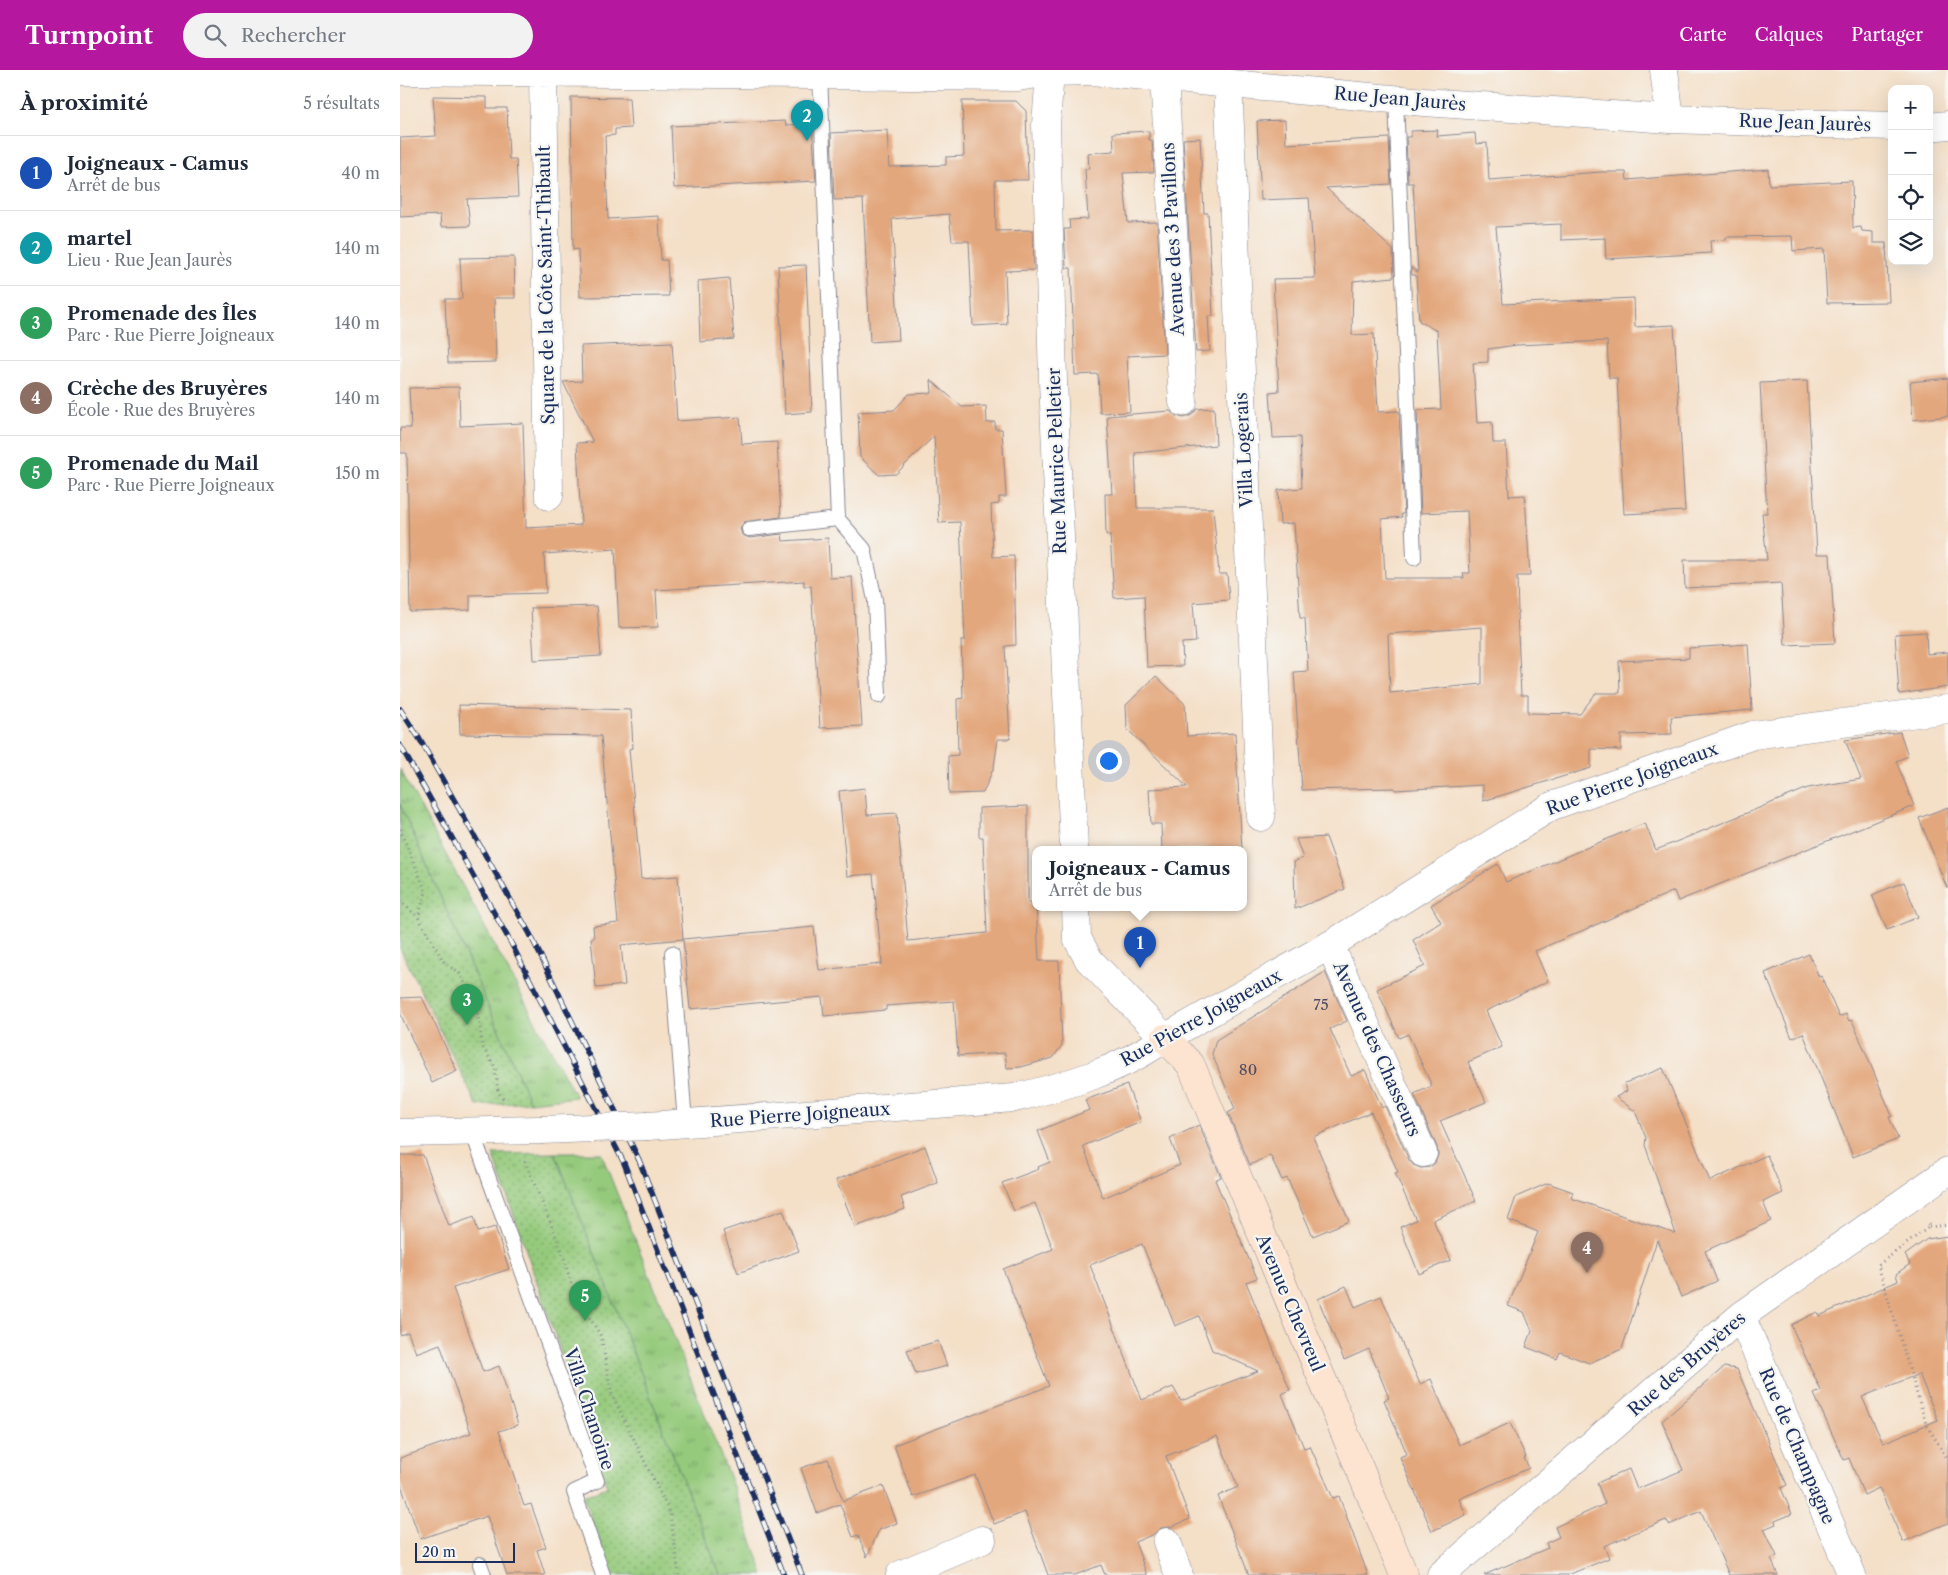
<!DOCTYPE html>
<html lang="fr">
<meta charset="utf-8">
<style>
body{margin:0;font-family:"Libre Caslon Text",serif;background:#f2f2f3;color:#1f2937}
.controls{position:absolute;right:15px;top:15px;display:grid;overflow:hidden;border-radius:10px;box-shadow:0 5px 20px #0002}
.controls button{width:45px;height:45px;display:grid;place-items:center;padding:0;border:0;border-bottom:1px solid #e0e1e3;background:#fff;color:#1f2937;font:25px sans-serif}
.scale{position:absolute;left:15px;bottom:12px;width:100px;box-sizing:border-box;padding-left:5px;border:2px solid #1b2f5e;border-top:0;font-size:14px;line-height:18px;white-space:nowrap;color:#1b2f5e;-webkit-text-stroke:4px #f6f6f2;paint-order:stroke}
.you{position:absolute;left:708px;top:690px;width:18px;height:18px;margin:-12px;border:4px solid #fff;border-radius:50%;background:#1a73e8;box-shadow:0 0 0 8px #1a73e833}
.badge{display:grid;place-items:center;width:32px;height:32px;border-radius:50%;background:#b5179e;color:#fff;font-size:16px;font-weight:700}
.pin{position:absolute;translate:-50% -41px;filter:drop-shadow(0 1px 2px #0008)}
.pin::after{content:'';position:absolute;top:26px;width:18px;height:15px;background:inherit;clip-path:polygon(0 0,100% 0,50% 100%)}
.popup{position:absolute;left:632px;top:776px;width:215px;height:65px;box-sizing:border-box;display:grid;place-content:center;border-radius:10px;background:#fff;filter:drop-shadow(0 1px 4px #0005);font-size:16px;white-space:nowrap;color:#747a83}
.popup b{font-size:19px;color:#1f2937}
.popup::after{content:'';position:absolute;left:50%;top:100%;margin-left:-10px;border:10px solid transparent;border-top-color:#fff}
.list{margin:0;padding:0;list-style:none}
h2{display:flex;justify-content:space-between;align-items:center;height:65px;margin:0;padding:0 20px;font-size:21px}
h2 small{font-size:16px;font-weight:400;color:#747a83}
.list li{display:grid;grid-template-columns:32px 1fr auto;gap:15px;align-items:center;box-sizing:border-box;height:75px;padding:0 20px;border-top:1px solid #e0e1e3}
.list b{display:block;font-size:19px;white-space:nowrap}
.list p{margin:0;font-size:16px;white-space:nowrap;color:#747a83}
.list em{font-size:16px;font-style:normal;color:#747a83}
.icon{flex:none;width:28px;height:28px;fill:none;stroke:currentColor;stroke-width:2;stroke-linecap:round;stroke-linejoin:round}
.map{position:relative;flex:none;width:1548px;height:1505px;overflow:hidden}
header{display:flex;align-items:center;gap:30px;box-sizing:border-box;height:70px;padding:0 25px;background:#b5179e;color:#fff}
header strong{font-size:24px}
nav{display:flex;gap:28px;margin-inline-start:auto;font-size:18px}
.search{width:350px;height:45px;background:#f2f2f3;display:flex;align-items:center;gap:12px;box-sizing:border-box;padding:0 18px;border-radius:28px;color:#747a83;font-size:19px}
main{display:flex}
aside{flex:1;background:#fff}
.map>svg:first-child{display:block}
</style>
<header>
<strong>Turnpoint</strong>
<div class="search"><svg class="icon" aria-label="search" viewBox="0 0 24 24"><circle cx="10" cy="10" r="6"/><path d="M15 15l6 6"/></svg>Rechercher</div>
<nav><a>Carte</a><a>Calques</a><a>Partager</a></nav>
</header>
<main>
<aside>
<h2>À proximité<small>5 résultats</small></h2>
<ul class="list">
<li><span class="badge" style="background:#1a4fb4">1</span><div><b>Joigneaux - Camus</b><p>Arrêt de bus</p></div><em>40 m</em></li>
<li><span class="badge" style="background:#0f9aa8">2</span><div><b>martel</b><p>Lieu · Rue Jean Jaurès</p></div><em>140 m</em></li>
<li><span class="badge" style="background:#2e9e5b">3</span><div><b>Promenade des Îles</b><p>Parc · Rue Pierre Joigneaux</p></div><em>140 m</em></li>
<li><span class="badge" style="background:#8d6e63">4</span><div><b>Crèche des Bruyères</b><p>École · Rue des Bruyères</p></div><em>140 m</em></li>
<li><span class="badge" style="background:#2e9e5b">5</span><div><b>Promenade du Mail</b><p>Parc · Rue Pierre Joigneaux</p></div><em>150 m</em></li>
</ul>
</aside>
<div class="map">
<svg width="1548" height="1505" viewBox="0 0 1548 1505">
<defs>
<pattern id="grass-tufts" width="24" height="20" patternUnits="userSpaceOnUse" patternTransform="scale(1.25)"><rect width="24" height="20" fill="#95ca7c"/><path d="M3 7l-1-3M5 7V3M7 7l1-3M15 17l-1-3M17 17v-4M19 17l1-3" fill="none" stroke="#79a469"/></pattern>
<pattern id="park-dots" width="8" height="8" patternUnits="userSpaceOnUse" patternTransform="scale(1.25)"><rect width="8" height="8" fill="#95ca7c"/><path d="M2 2h.1M6 6h.1" fill="none" stroke="#79a469" stroke-width="1.8" stroke-linecap="round"/></pattern>
</defs>
<rect width="100%" height="100%" fill="#f6f6f2"/>
<filter id="ink" filterUnits="userSpaceOnUse"><feTurbulence type="fractalNoise" baseFrequency=".02" numOctaves="2"/><feDisplacementMap in="SourceGraphic" scale="10" xChannelSelector="R" yChannelSelector="G"/><feConvolveMatrix kernelMatrix="1 2 1 2 8 2 1 2 1" color-interpolation-filters="sRGB"/></filter>
<filter id="wash" filterUnits="userSpaceOnUse"><feTurbulence type="fractalNoise" baseFrequency=".0096" numOctaves="4" result="noise"/><feDisplacementMap in="SourceGraphic" scale="20" xChannelSelector="R" yChannelSelector="G"/><feGaussianBlur stdDeviation="1.12" result="paint"/><feColorMatrix in="noise" values="0 0 0 0 0 0 0 0 0 0 0 0 0 0 0 0 0 1.4 0 .05"/><feComposite in="paint" operator="in"/></filter>
<g filter="url(#wash)">
<rect width="100%" height="100%" fill="#f4dfc7"/>
<path fill="url(#grass-tufts)" stroke="#587c6d" d="M 0,699 L 176,1027 L 130,1032 L 0,734 Z
M 155,1083 L 201,1083 L 331,1411 L 364,1505 L 320,1505 Z"/>
<path fill="url(#park-dots)" stroke="#587c6d" d="M 0,734 L 130,1032 L 77,1036 L 0,878 Z
M 155,1083 L 320,1505 L 211,1505 L 183,1426 L 207,1417 L 93,1084 Z"/>
<g id="blocks">
<path fill="#e3a77d" fill-rule="evenodd" d="M 33,26 L 87,27 L 87,38 L 107,38 L 109,89 L 116,89 L 118,127 L 67,129 L 70,156 L 41,157 L 40,145 L 0,147 L 0,68 L 36,66 Z
M 171,27 L 229,28 L 231,58 L 215,59 L 215,65 L 205,66 L 208,149 L 259,146 L 261,190 L 267,190 L 269,226 L 180,227 L 178,179 L 173,180 Z
M 562,31 L 616,31 L 626,41 L 628,110 L 595,110 L 596,161 L 633,160 L 634,200 L 605,201 L 607,254 L 573,256 L 569,171 L 552,171 L 549,144 L 492,149 L 499,270 L 470,272 L 463,129 L 434,130 L 431,63 L 487,60 L 489,97 L 546,95 L 546,87 L 564,86 Z
M 885,50 L 886,74 L 989,68 L 991,114 L 926,118 L 993,180 L 994,207 L 953,211 L 952,265 L 974,264 L 978,342 L 999,341 L 1004,444 L 1001,444 L 1002,447 L 982,449 L 985,508 L 1064,508 L 1063,503 L 1070,503 L 1067,441 L 1021,443 L 1017,340 L 1041,339 L 1037,261 L 1019,251 L 1016,205 L 1012,205 L 1011,197 L 1018,203 L 1013,113 L 1008,113 L 1006,67 L 1011,67 L 1011,61 L 1038,60 L 1037,66 L 1075,63 L 1076,74 L 1087,73 L 1089,110 L 1201,102 L 1226,102 L 1227,110 L 1368,99 L 1369,115 L 1452,111 L 1453,158 L 1461,157 L 1462,161 L 1473,162 L 1473,173 L 1486,173 L 1489,232 L 1427,233 L 1424,179 L 1393,181 L 1392,166 L 1326,167 L 1326,170 L 1310,171 L 1311,183 L 1206,189 L 1205,168 L 1161,170 L 1161,154 L 1096,157 L 1103,234 L 1234,228 L 1235,257 L 1274,255 L 1285,441 L 1224,444 L 1217,308 L 1209,308 L 1207,271 L 1117,275 L 1088,279 L 1088,292 L 1073,293 L 1077,353 L 1092,352 L 1093,373 L 1106,373 L 1109,426 L 1125,425 L 1130,506 L 1117,506 L 1118,543 L 1117,543 L 1121,625 L 1128,625 L 1128,643 L 1180,644 L 1196,623 L 1220,623 L 1219,591 L 1289,588 L 1289,578 L 1348,574 L 1352,640 L 1271,647 L 1272,664 L 1221,665 L 1221,680 L 1191,679 L 1191,698 L 1083,731 L 1083,715 L 995,720 L 995,718 L 902,720 L 894,602 L 908,601 L 905,548 L 900,548 L 894,453 L 880,454 L 878,420 L 902,418 L 900,367 L 873,368 L 870,322 L 879,321 L 873,209 L 915,208 L 909,128 L 861,130 L 857,51 ZM 1082,557 L 1082,614 L 990,623 L 988,564 Z
M 385,51 L 386,55 L 412,54 L 416,111 L 274,118 L 271,56 Z
M 749,61 L 749,70 L 752,70 L 754,102 L 723,103 L 728,153 L 757,152 L 765,284 L 727,286 L 730,342 L 700,343 L 698,304 L 675,305 L 671,198 L 666,198 L 664,159 L 670,159 L 669,150 L 688,149 L 685,99 L 689,99 L 688,83 L 714,81 L 713,63 Z
M 800,68 L 804,143 L 808,143 L 813,246 L 808,246 L 810,281 L 796,282 L 783,69 Z
M 114,187 L 115,228 L 94,228 L 96,292 L 48,293 L 45,229 L 62,229 L 60,188 Z
M 406,195 L 412,342 L 385,344 L 378,196 Z
M 329,208 L 334,269 L 300,272 L 298,211 Z
M 272,272 L 277,351 L 340,347 L 342,374 L 377,372 L 381,447 L 344,452 L 340,459 L 342,465 L 350,468 L 382,464 L 383,471 L 428,468 L 430,508 L 452,507 L 462,656 L 420,658 L 411,516 L 404,516 L 404,511 L 256,520 L 258,557 L 219,558 L 215,479 L 144,484 L 146,523 L 70,525 L 70,540 L 10,542 L 7,383 L 0,383 L 0,358 L 11,358 L 9,318 L 59,317 L 60,356 L 123,353 L 126,458 L 181,455 L 177,373 L 193,372 L 163,312 L 182,311 L 181,276 Z
M 1548,308 L 1548,346 L 1513,350 L 1510,312 Z
M 531,310 L 562,337 L 586,336 L 587,353 L 595,352 L 595,359 L 602,359 L 606,427 L 599,427 L 599,434 L 591,435 L 593,487 L 614,486 L 616,575 L 605,576 L 610,669 L 598,669 L 594,697 L 583,723 L 549,724 L 548,686 L 558,685 L 557,629 L 563,628 L 561,570 L 565,570 L 560,452 L 539,453 L 534,366 L 496,404 L 479,405 L 460,387 L 458,342 L 494,340 L 509,324 L 532,323 Z
M 1407,311 L 1417,484 L 1430,484 L 1435,573 L 1385,575 L 1381,513 L 1285,518 L 1284,490 L 1367,490 L 1362,443 L 1367,443 L 1360,313 Z
M 814,338 L 816,375 L 735,383 L 737,438 L 813,438 L 819,504 L 827,504 L 829,530 L 793,533 L 796,572 L 782,573 L 783,596 L 747,597 L 744,526 L 714,528 L 710,465 L 706,465 L 705,424 L 712,424 L 707,346 L 770,341 L 776,346 L 784,348 L 792,345 L 797,339 Z
M 197,536 L 201,586 L 134,590 L 131,538 Z
M 1526,562 L 1527,584 L 1548,582 L 1548,617 L 1499,624 L 1495,564 Z
M 756,606 L 785,634 L 787,666 L 835,663 L 842,779 L 762,779 L 761,754 L 751,754 L 749,719 L 787,717 L 727,659 L 726,635 Z
M 59,635 L 231,640 L 233,678 L 229,679 L 241,809 L 278,806 L 283,869 L 414,857 L 419,900 L 482,894 L 473,804 L 447,806 L 439,721 L 465,718 L 467,745 L 497,743 L 508,871 L 587,863 L 583,767 L 579,767 L 579,738 L 628,736 L 628,833 L 636,832 L 639,891 L 659,891 L 662,975 L 653,988 L 621,997 L 607,998 L 605,983 L 558,986 L 554,931 L 486,936 L 486,940 L 424,946 L 422,927 L 290,939 L 283,869 L 221,875 L 225,915 L 196,918 L 191,868 L 194,868 L 193,856 L 218,853 L 201,666 L 60,664 Z
M 1500,662 L 1508,686 L 1496,691 L 1514,736 L 1278,831 L 1274,821 L 1135,881 L 1148,911 L 1086,941 L 1102,977 L 1068,992 L 1086,1032 L 1040,1051 L 1076,1131 L 1033,1150 L 1051,1190 L 1019,1204 L 1000,1157 L 1016,1150 L 995,1103 L 998,1102 L 971,1042 L 913,1067 L 949,1151 L 913,1166 L 887,1108 L 882,1110 L 870,1085 L 850,1095 L 828,1043 L 835,1039 L 812,984 L 816,970 L 925,902 L 947,951 L 930,959 L 951,1006 L 965,1000 L 982,1038 L 985,1036 L 1009,1090 L 1013,1095 L 1021,1098 L 1030,1097 L 1035,1093 L 1038,1085 L 1037,1077 L 1014,1024 L 1032,1016 L 1008,964 L 999,968 L 977,919 L 1025,896 L 1013,870 L 1041,852 L 1031,835 L 1098,794 L 1106,812 L 1245,753 L 1256,780 L 1408,718 L 1461,709 L 1445,670 Z
M 1548,737 L 1548,818 L 1547,818 L 1519,748 Z
M 926,767 L 945,819 L 895,839 L 894,792 L 903,788 L 896,769 Z
M 1504,812 L 1518,847 L 1487,860 L 1472,825 Z
M 1409,884 L 1419,907 L 1421,906 L 1439,947 L 1446,944 L 1449,951 L 1452,950 L 1492,1046 L 1489,1047 L 1498,1069 L 1453,1087 L 1403,963 L 1392,968 L 1365,903 Z
M 22,927 L 57,1001 L 32,1013 L 0,943 L 0,928 Z
M 1263,998 L 1310,1111 L 1367,1085 L 1383,1123 L 1363,1132 L 1371,1151 L 1305,1181 L 1317,1211 L 1281,1227 L 1257,1170 L 1222,1279 L 1189,1293 L 1160,1282 L 1157,1289 L 1126,1277 L 1132,1261 L 1124,1242 L 1108,1236 L 1138,1162 L 1108,1150 L 1116,1127 L 1148,1113 L 1173,1122 L 1171,1128 L 1276,1164 L 1245,1075 L 1246,1068 L 1235,1041 L 1216,1027 L 1227,1021 L 1225,1013 Z
M 727,1015 L 741,1052 L 683,1076 L 703,1128 L 780,1095 L 770,1069 L 799,1055 L 821,1107 L 815,1110 L 857,1208 L 846,1212 L 890,1320 L 882,1324 L 904,1378 L 910,1376 L 933,1428 L 939,1426 L 968,1505 L 849,1505 L 818,1426 L 838,1417 L 817,1366 L 766,1386 L 790,1449 L 771,1457 L 761,1458 L 754,1464 L 735,1472 L 747,1505 L 705,1505 L 701,1495 L 675,1505 L 648,1505 L 625,1442 L 594,1454 L 575,1405 L 513,1427 L 494,1375 L 649,1316 L 603,1199 L 653,1179 L 635,1133 L 614,1141 L 602,1113 L 639,1099 L 638,1097 L 650,1092 L 638,1061 L 689,1040 L 685,1030 ZM 742,1174 L 775,1256 L 799,1246 L 812,1280 L 858,1301 L 781,1331 L 773,1317 L 742,1330 L 690,1195 Z
M 525,1076 L 538,1113 L 501,1127 L 505,1139 L 455,1157 L 436,1110 Z
M 0,1085 L 23,1085 L 49,1156 L 74,1147 L 78,1162 L 95,1157 L 109,1199 L 53,1218 L 83,1302 L 99,1296 L 118,1355 L 99,1361 L 124,1436 L 131,1434 L 146,1477 L 137,1480 L 145,1505 L 107,1505 L 87,1446 L 20,1469 L 9,1438 L 0,1412 L 0,1388 L 71,1363 L 40,1274 L 16,1283 L 8,1262 L 0,1265 Z
M 383,1140 L 399,1181 L 338,1203 L 323,1161 Z
M 1548,1166 L 1548,1453 L 1503,1472 L 1479,1418 L 1464,1425 L 1449,1388 L 1444,1390 L 1414,1324 L 1421,1321 L 1391,1255 L 1417,1242 L 1419,1246 L 1498,1211 L 1496,1204 L 1510,1194 L 1505,1185 L 1527,1169 ZM 1519,1304 L 1538,1350 L 1483,1373 L 1462,1327 Z
M 946,1216 L 955,1237 L 981,1226 L 1020,1314 L 1031,1309 L 1059,1375 L 1110,1353 L 1126,1387 L 1124,1388 L 1129,1398 L 1059,1429 L 1066,1445 L 1032,1461 L 1000,1387 L 1007,1384 L 984,1330 L 989,1328 L 969,1279 L 944,1290 L 918,1229 Z
M 538,1271 L 547,1296 L 516,1304 L 507,1280 Z
M 1324,1297 L 1337,1299 L 1387,1415 L 1381,1418 L 1392,1444 L 1375,1451 L 1376,1454 L 1364,1459 L 1377,1486 L 1371,1489 L 1378,1505 L 1329,1505 L 1301,1441 L 1269,1455 L 1266,1450 L 1204,1476 L 1209,1488 L 1168,1505 L 1084,1505 L 1148,1478 L 1146,1473 L 1159,1467 L 1155,1457 L 1205,1434 L 1197,1413 L 1229,1399 L 1237,1419 L 1283,1400 L 1262,1351 Z
M 428,1389 L 443,1431 L 483,1416 L 497,1453 L 479,1460 L 467,1487 L 458,1465 L 453,1467 L 440,1434 L 417,1443 L 401,1398 Z"/>
</g>
</g>
<g filter="url(#ink)">
<use href="#blocks" fill-opacity="0" stroke="#888792" stroke-width="1"/>
<g fill="none" stroke-linecap="round" stroke-linejoin="round">
<defs>
<path id="service" d="M 420,5 L 438,449
M 996,29 L 1014,488
M 349,459 L 438,449 L 464,479 L 475,530 L 479,626
M 272,883 L 285,1053
M 72,1061 L 197,1411 L 174,1422 L 203,1505
M 80,1494 L 84,1505"/>
<path id="minor" d="M 143,0 L 149,426
M 1264,0 L 1270,49
M 0,1 L 618,7 L 650,2 L 692,1 L 1024,32 L 1270,49 L 1492,56
M 650,2 L 646,55 L 653,311 L 674,779
M 764,6 L 783,332
M 828,13 L 861,747
M 1529,57 L 1548,55
M 676,837 L 677,868 L 689,890 L 765,968
M 930,875 L 1023,1083
M 1341,1246 L 1452,1505
M 767,1472 L 779,1505
M 500,1505 L 582,1470
M 1041,1505 L 1341,1246 L 1548,1101"/>
<path id="tertiary" d="M 248,1056 L 614,1028 C 666,1016 721,1000 765,968 L 930,875 L 1152,736 L 1353,665 L 1548,639
M 0,1063 L 140,1060"/>
<path id="secondary" d="M 765,968 L 791,995 L 1004,1505"/>
</defs>
<use href="#service" stroke="#888792" stroke-width="16"/>
<use href="#minor" stroke="#888792" stroke-width="29"/>
<use href="#tertiary" stroke="#888792" stroke-width="29"/>
<use href="#secondary" stroke="#888792" stroke-width="29"/>
<path stroke="#888792" stroke-width="3" stroke-dasharray="1 4" stroke-linecap="butt" d="M 0,759 L 26,822 L 18,847
M 0,831 L 18,847 L 44,892 L 59,902 L 78,939 L 82,976 L 95,997 L 98,1022 L 103,1029
M 125,1091 L 162,1181 L 174,1223 L 201,1266 L 212,1325 L 270,1443 L 279,1505
M 1528,1154 L 1529,1157 L 1478,1195 L 1526,1354 L 1548,1390
M 1529,1157 L 1548,1155"/>
<use href="#service" stroke="#fff" stroke-width="14"/>
<use href="#minor" stroke="#fff" stroke-width="28"/>
<use href="#tertiary" stroke="#fff" stroke-width="28"/>
<use href="#secondary" stroke="#fde4d1" stroke-width="28"/>
<defs>
<path id="rail" d="M 0,639 L 19,668 L 130,864 L 239,1090 L 402,1505
M 0,675 L 111,873 L 224,1093 L 384,1505"/>
</defs>
<use href="#rail" stroke="#1b2f5e" stroke-width="5.5"/>
<use href="#rail" stroke="#f6f6f2" stroke-width="4" stroke-dasharray="11" stroke-linecap="butt"/>
<defs>
<path id="tertiary-bridge" d="M 140,1060 L 248,1056"/>
</defs>
<use href="#tertiary-bridge" stroke="#888792" stroke-width="29" stroke-linecap="butt"/>
<use href="#tertiary-bridge" stroke="#fff" stroke-width="28"/>
</g>
</g>
<g text-anchor="middle" dominant-baseline="central" stroke-width="4.5" stroke-linejoin="round" paint-order="stroke">
<g font-size="15" fill="#4d4d66">
<text x="921" y="934">75</text>
<text x="848" y="999">80</text>
</g>
<g font-size="18" fill="#1b2f5e" stroke="#f6f6f2">
<text transform="translate(1000 29) rotate(5)">Rue Jean Jaurès</text>
<text transform="translate(1405 53) rotate(2)">Rue Jean Jaurès</text>
<text transform="translate(773 169) rotate(-93)">Avenue des 3 Pavillons</text>
<text transform="translate(146 215) rotate(-91)">Square de la Côte Saint-Thibault</text>
<text transform="translate(844 380) rotate(-93)">Villa Logerais</text>
<text transform="translate(657 391) rotate(-92)">Rue Maurice Pelletier</text>
<text transform="translate(1232 709) rotate(-20)">Rue Pierre Joigneaux</text>
<text transform="translate(801 948) rotate(-29)">Rue Pierre Joigneaux</text>
<text transform="translate(977 979) rotate(66)">Avenue des Chasseurs</text>
<text transform="translate(400 1045) rotate(-4)">Rue Pierre Joigneaux</text>
<text transform="translate(890 1233) rotate(67)">Avenue Chevreul</text>
<text transform="translate(1287 1294) rotate(-41)">Rue des Bruyères</text>
<text transform="translate(189 1339) rotate(72)">Villa Chanoine</text>
<text transform="translate(1397 1376) rotate(67)">Rue de Champagne</text>
</g>
</g>
</svg>
<div class="controls">
<button>+</button>
<button>−</button>
<button><svg class="icon" aria-label="locate" viewBox="0 0 24 24"><circle cx="12" cy="12" r="6"/><path d="M12 2v4M12 18v4M2 12h4M18 12h4"/></svg></button>
<button><svg class="icon" aria-label="layers" viewBox="0 0 24 24"><path d="M12 4l9 5-9 5-9-5zM3 14l9 5 9-5"/></svg></button>
</div>
<div class="scale">20 m</div>
<div class="you"></div>
<div class="pin badge" style="left:740px;top:898px;background:#1a4fb4">1</div>
<div class="popup"><b>Joigneaux - Camus</b>Arrêt de bus</div>
<div class="pin badge" style="left:407px;top:71px;background:#0f9aa8">2</div>
<div class="pin badge" style="left:67px;top:955px;background:#2e9e5b">3</div>
<div class="pin badge" style="left:1187px;top:1203px;background:#8d6e63">4</div>
<div class="pin badge" style="left:185px;top:1251px;background:#2e9e5b">5</div>
</div>
</main>
